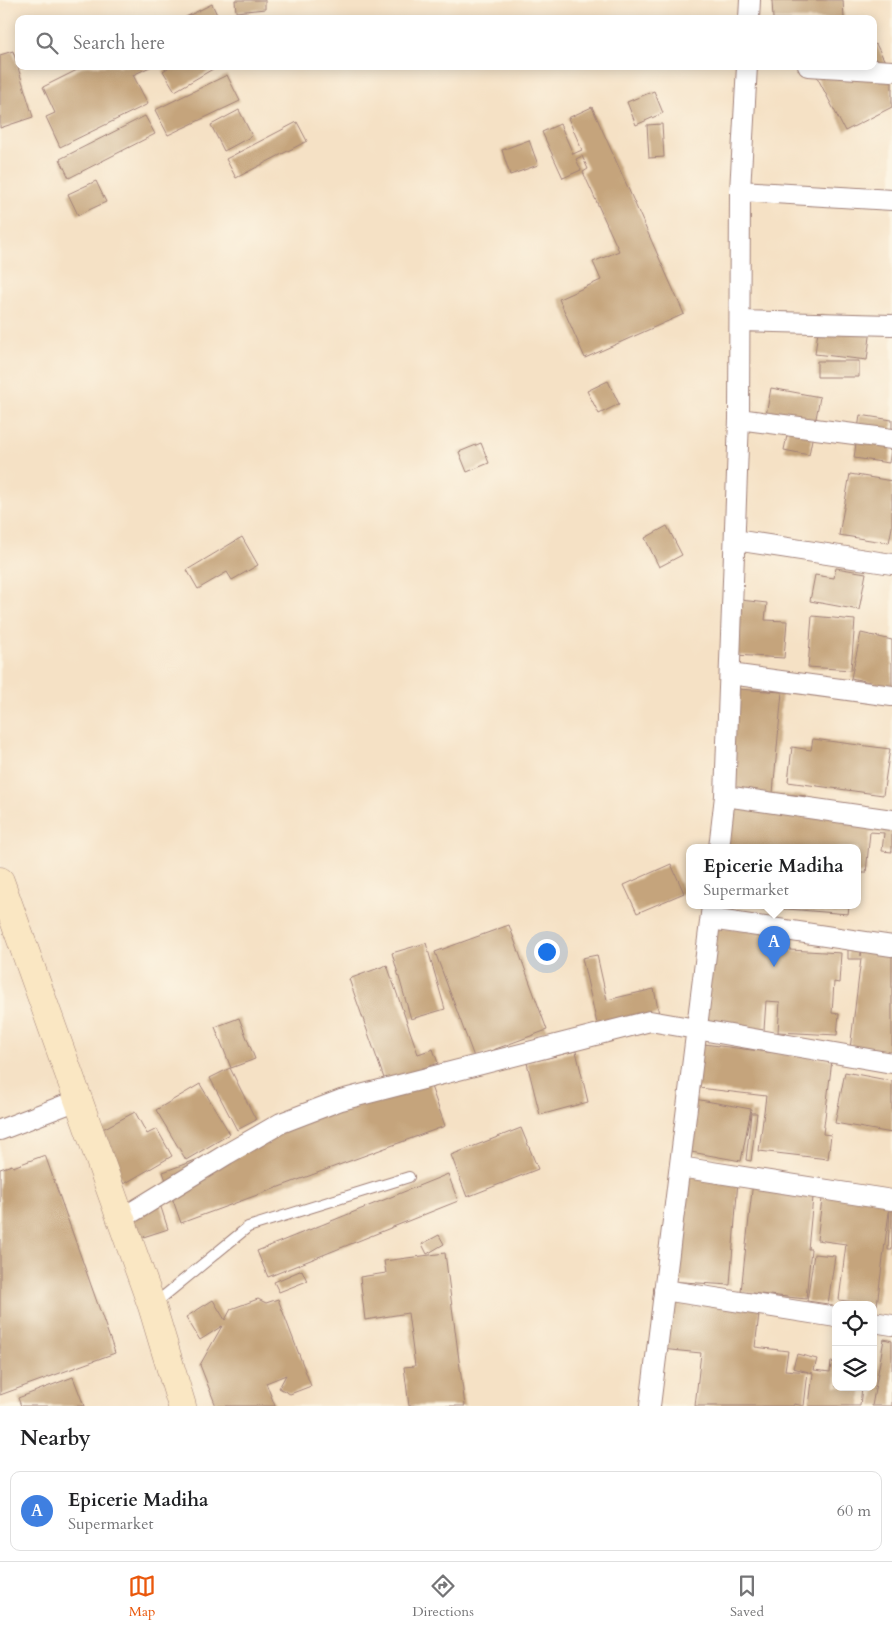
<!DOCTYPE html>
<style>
body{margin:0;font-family:Cardo,serif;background:#f6f6f6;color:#202124}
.controls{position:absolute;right:15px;bottom:15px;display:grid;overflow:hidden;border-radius:10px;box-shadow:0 2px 12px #0003}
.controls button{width:45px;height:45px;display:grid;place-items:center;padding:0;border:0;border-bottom:1px solid #e0e0e0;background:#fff;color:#202124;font:25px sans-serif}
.you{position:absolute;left:546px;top:951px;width:18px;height:18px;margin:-12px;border:4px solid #fff;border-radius:50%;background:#1a73e8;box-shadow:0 0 0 8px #1a73e833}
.badge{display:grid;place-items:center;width:32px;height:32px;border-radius:50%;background:#ea580c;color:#fff;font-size:16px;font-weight:700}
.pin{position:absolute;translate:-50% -41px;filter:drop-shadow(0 1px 2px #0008)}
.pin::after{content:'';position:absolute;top:26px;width:18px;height:15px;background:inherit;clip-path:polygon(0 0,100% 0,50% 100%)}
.popup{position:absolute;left:686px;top:844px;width:175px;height:65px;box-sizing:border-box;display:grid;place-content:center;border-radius:10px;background:#fff;filter:drop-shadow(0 1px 4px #0005);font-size:16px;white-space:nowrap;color:#757577}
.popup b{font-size:19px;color:#202124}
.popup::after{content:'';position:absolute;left:50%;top:100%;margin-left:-10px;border:10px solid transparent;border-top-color:#fff}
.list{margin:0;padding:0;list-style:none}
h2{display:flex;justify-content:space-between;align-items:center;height:65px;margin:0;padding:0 20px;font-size:21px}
h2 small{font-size:16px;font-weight:400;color:#757577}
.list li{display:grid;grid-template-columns:32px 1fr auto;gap:15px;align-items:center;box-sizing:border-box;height:80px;margin:0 10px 10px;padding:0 10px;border:1px solid #e0e0e0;border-radius:10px}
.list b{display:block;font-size:19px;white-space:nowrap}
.list p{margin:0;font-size:16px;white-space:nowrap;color:#757577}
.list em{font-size:16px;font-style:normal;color:#757577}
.icon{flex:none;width:28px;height:28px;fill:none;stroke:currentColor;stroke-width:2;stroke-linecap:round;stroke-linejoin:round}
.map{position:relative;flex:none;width:892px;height:1406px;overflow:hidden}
.search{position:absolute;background:#fff;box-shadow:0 2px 12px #0003;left:15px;right:15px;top:15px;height:55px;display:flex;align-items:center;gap:12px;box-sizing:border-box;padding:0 18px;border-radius:10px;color:#757577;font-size:19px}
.sheet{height:155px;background:#fff}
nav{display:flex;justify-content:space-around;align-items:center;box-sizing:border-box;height:70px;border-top:1px solid #e0e0e0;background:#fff;font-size:14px;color:#757577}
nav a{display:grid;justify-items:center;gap:2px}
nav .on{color:#ea580c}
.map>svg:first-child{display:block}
</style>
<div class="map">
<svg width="892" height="1406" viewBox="0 0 892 1406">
<rect width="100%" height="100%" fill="#fcf5e5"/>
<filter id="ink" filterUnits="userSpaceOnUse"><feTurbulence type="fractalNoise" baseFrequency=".02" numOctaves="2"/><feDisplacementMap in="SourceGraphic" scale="10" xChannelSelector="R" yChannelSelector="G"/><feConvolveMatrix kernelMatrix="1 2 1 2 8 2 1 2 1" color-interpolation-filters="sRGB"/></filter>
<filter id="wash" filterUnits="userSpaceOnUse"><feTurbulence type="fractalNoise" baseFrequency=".0096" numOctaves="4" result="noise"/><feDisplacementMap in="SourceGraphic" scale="20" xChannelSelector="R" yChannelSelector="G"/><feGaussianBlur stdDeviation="1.12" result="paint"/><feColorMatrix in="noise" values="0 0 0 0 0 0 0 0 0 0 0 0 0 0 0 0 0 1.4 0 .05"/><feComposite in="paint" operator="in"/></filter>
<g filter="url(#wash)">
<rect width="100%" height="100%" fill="#f5e1c5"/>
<g id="blocks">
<path fill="#c5a47c" d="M 235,0 L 265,0 L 265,9 L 236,12 Z
M 772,0 L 843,0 L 844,19 L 773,19 Z
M 212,4 L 219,19 L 182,19 Z
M 876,44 L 892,75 L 892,107 L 845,131 L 816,75 L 873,66 L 873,46 Z
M 13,51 L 33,117 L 0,128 L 0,55 Z
M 85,66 L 152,66 L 133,75 L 148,104 L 60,147 L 46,117 L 55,113 L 43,87 Z
M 171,66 L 218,66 L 175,91 L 163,71 Z
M 227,75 L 240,101 L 168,135 L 155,110 Z
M 654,91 L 663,113 L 636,125 L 627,102 Z
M 592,107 L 684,314 L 585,358 L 559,299 L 601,280 L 593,262 L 619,251 L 583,172 L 588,169 L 582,156 L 576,159 L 581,170 L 563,178 L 542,132 L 560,124 L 573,154 L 582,150 L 568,118 Z
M 239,110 L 252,136 L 224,151 L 211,125 Z
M 145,116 L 155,134 L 69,178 L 60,159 Z
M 297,122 L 307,141 L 236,178 L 226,159 Z
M 662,124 L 664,157 L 649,158 L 647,125 Z
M 529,140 L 538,165 L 510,175 L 502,150 Z
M 96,181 L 106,202 L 78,215 L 68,194 Z
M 820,315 L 872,321 L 867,360 L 815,354 Z
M 817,361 L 859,361 L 859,377 L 817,377 Z
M 608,381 L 619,404 L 599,414 L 587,391 Z
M 771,388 L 820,397 L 809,455 L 784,450 L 789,426 L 765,421 Z
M 860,415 L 892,420 L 892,442 L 889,463 L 854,458 Z
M 481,443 L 489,463 L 467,472 L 459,452 Z
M 850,474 L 892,481 L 892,527 L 889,543 L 839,535 Z
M 667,526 L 682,555 L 659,567 L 645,538 Z
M 242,537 L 258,565 L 232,580 L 227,572 L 198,589 L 187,570 Z
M 836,568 L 866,573 L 859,610 L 810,601 L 815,575 L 834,578 Z
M 740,600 L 767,603 L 765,620 L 787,621 L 784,658 L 735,655 Z
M 812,616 L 855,620 L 851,670 L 808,667 Z
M 861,633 L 892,640 L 892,687 L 851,678 Z
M 738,689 L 782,692 L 773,793 L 807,796 L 805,810 L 892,818 L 892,852 L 882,851 L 884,833 L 870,832 L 866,873 L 858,873 L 858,848 L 734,848 L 717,847 Z
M 813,739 L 890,749 L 883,795 L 788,782 L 792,747 L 811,750 Z
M 671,864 L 684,893 L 637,913 L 624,885 Z
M 763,906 L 849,906 L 848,914 L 763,907 Z
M 509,925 L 547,1030 L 474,1057 L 435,952 Z
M 710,928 L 791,931 L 790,950 L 841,953 L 839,983 L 834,982 L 832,1013 L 839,1014 L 837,1035 L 778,1032 L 780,1002 L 766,1001 L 764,1030 L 704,1026 Z
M 426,943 L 445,1009 L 411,1019 L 392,953 Z
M 848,944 L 861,944 L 861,956 L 863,944 L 892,947 L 892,1054 L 850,1049 L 861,959 L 848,959 Z
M 597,955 L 607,1000 L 654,989 L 659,1014 L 598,1028 L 582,958 Z
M 387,965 L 418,1054 L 433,1049 L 438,1063 L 385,1081 L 349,979 Z
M 239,1018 L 255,1059 L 231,1068 L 215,1027 Z
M 696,1043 L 832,1060 L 823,1134 L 831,1135 L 828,1159 L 759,1151 L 766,1096 L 691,1087 Z
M 576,1051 L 588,1102 L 540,1115 L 527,1063 Z
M 230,1068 L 256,1120 L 237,1130 L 210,1078 Z
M 845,1072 L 892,1081 L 892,1133 L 835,1123 Z
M 427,1075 L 445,1126 L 181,1223 L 163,1172 Z
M 200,1084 L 230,1134 L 186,1160 L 156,1110 Z
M 689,1098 L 751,1109 L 741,1161 L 680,1150 Z
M 135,1112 L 147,1134 L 157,1129 L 172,1156 L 124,1184 L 97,1132 Z
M 751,1113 L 757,1113 L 751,1161 L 746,1160 Z
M 521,1128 L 538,1169 L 467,1197 L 451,1155 Z
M 45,1155 L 115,1353 L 0,1395 L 0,1169 L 12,1165 L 13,1167 Z
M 448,1174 L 458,1201 L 268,1277 L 257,1251 Z
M 675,1175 L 738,1180 L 730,1285 L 668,1281 Z
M 753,1181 L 814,1187 L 808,1249 L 811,1249 L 806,1299 L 741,1292 Z
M 823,1191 L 892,1202 L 892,1250 L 888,1250 L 890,1204 L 877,1305 L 839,1300 L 846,1244 L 817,1240 Z
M 158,1198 L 168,1229 L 128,1242 L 118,1211 Z
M 439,1235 L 444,1244 L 427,1254 L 422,1244 Z
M 445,1253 L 465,1406 L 409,1406 L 404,1367 L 415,1366 L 408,1313 L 365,1320 L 360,1277 L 386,1273 L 384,1261 Z
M 814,1254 L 835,1256 L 828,1304 L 807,1301 Z
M 302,1270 L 307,1281 L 279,1292 L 274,1282 Z
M 665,1298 L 760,1306 L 755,1347 L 788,1351 L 785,1370 L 808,1372 L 804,1406 L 794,1404 L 793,1406 L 695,1406 L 701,1353 L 661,1349 Z
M 258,1299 L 266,1303 L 278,1299 L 311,1386 L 290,1394 L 279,1388 L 286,1375 L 266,1383 L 275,1406 L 216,1406 L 200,1365 L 222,1326 L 200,1340 L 186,1317 L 213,1300 L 225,1320 L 231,1309 Z
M 884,1339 L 892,1341 L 892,1406 L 872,1406 Z
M 797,1354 L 817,1359 L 814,1370 L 830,1372 L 831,1362 L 836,1363 L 836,1387 L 862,1387 L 860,1406 L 809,1406 L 813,1373 L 793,1368 Z
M 73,1377 L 84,1406 L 21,1406 L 18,1398 Z"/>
</g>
</g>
<g filter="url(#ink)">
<use href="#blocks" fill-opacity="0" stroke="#a08078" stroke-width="1"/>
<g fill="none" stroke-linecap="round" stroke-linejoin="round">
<defs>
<path id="lane" d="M 153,1305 L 248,1227 L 409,1177"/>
<path id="street" d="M 749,19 L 750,0
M 747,66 L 740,191 L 739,419 L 892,439
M 808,66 L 892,71
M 740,191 L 892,200
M 740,321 L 892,325
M 735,540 L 892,564
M 730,674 L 892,696
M 725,796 L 892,820
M 719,848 L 725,796 L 739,419
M 711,919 L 892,946
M 0,1130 L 78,1100
M 680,1167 L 892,1200
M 121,1219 L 227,1154 L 281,1123 L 341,1100 L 650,1021 L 892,1063
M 664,1290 L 836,1317
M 873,1322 L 892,1325
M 650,1406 L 712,906"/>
<path id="secondary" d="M 0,881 L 152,1306 L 182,1406"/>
</defs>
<use href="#lane" stroke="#a08078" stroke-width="12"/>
<use href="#street" stroke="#a08078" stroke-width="22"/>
<use href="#secondary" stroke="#a08078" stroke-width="29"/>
<use href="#lane" stroke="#fff" stroke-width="10"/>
<use href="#street" stroke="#fff" stroke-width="20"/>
<use href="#secondary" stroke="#fae7c3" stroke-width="28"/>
</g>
</g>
</svg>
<div class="controls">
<button><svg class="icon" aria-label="locate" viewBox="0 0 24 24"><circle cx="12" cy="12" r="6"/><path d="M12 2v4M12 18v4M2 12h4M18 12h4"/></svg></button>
<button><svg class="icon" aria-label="layers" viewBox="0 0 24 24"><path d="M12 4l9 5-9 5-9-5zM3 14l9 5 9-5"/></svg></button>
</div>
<div class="you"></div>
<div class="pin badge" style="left:774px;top:967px;background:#3f7fe0">A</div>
<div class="popup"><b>Epicerie Madiha</b>Supermarket</div>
<div class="search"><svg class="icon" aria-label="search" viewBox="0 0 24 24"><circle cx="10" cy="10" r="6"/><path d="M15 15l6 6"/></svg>Search here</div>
</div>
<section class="sheet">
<h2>Nearby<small></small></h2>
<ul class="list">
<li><span class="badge" style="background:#3f7fe0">A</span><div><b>Epicerie Madiha</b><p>Supermarket</p></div><em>60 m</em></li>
</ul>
</section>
<nav>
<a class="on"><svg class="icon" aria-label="map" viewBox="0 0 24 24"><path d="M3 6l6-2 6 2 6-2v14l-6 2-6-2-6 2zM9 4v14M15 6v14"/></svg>Map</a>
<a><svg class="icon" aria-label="directions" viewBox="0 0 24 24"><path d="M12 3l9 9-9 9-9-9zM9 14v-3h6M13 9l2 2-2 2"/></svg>Directions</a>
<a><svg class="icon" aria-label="saved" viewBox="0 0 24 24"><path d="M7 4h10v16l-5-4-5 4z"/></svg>Saved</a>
</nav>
